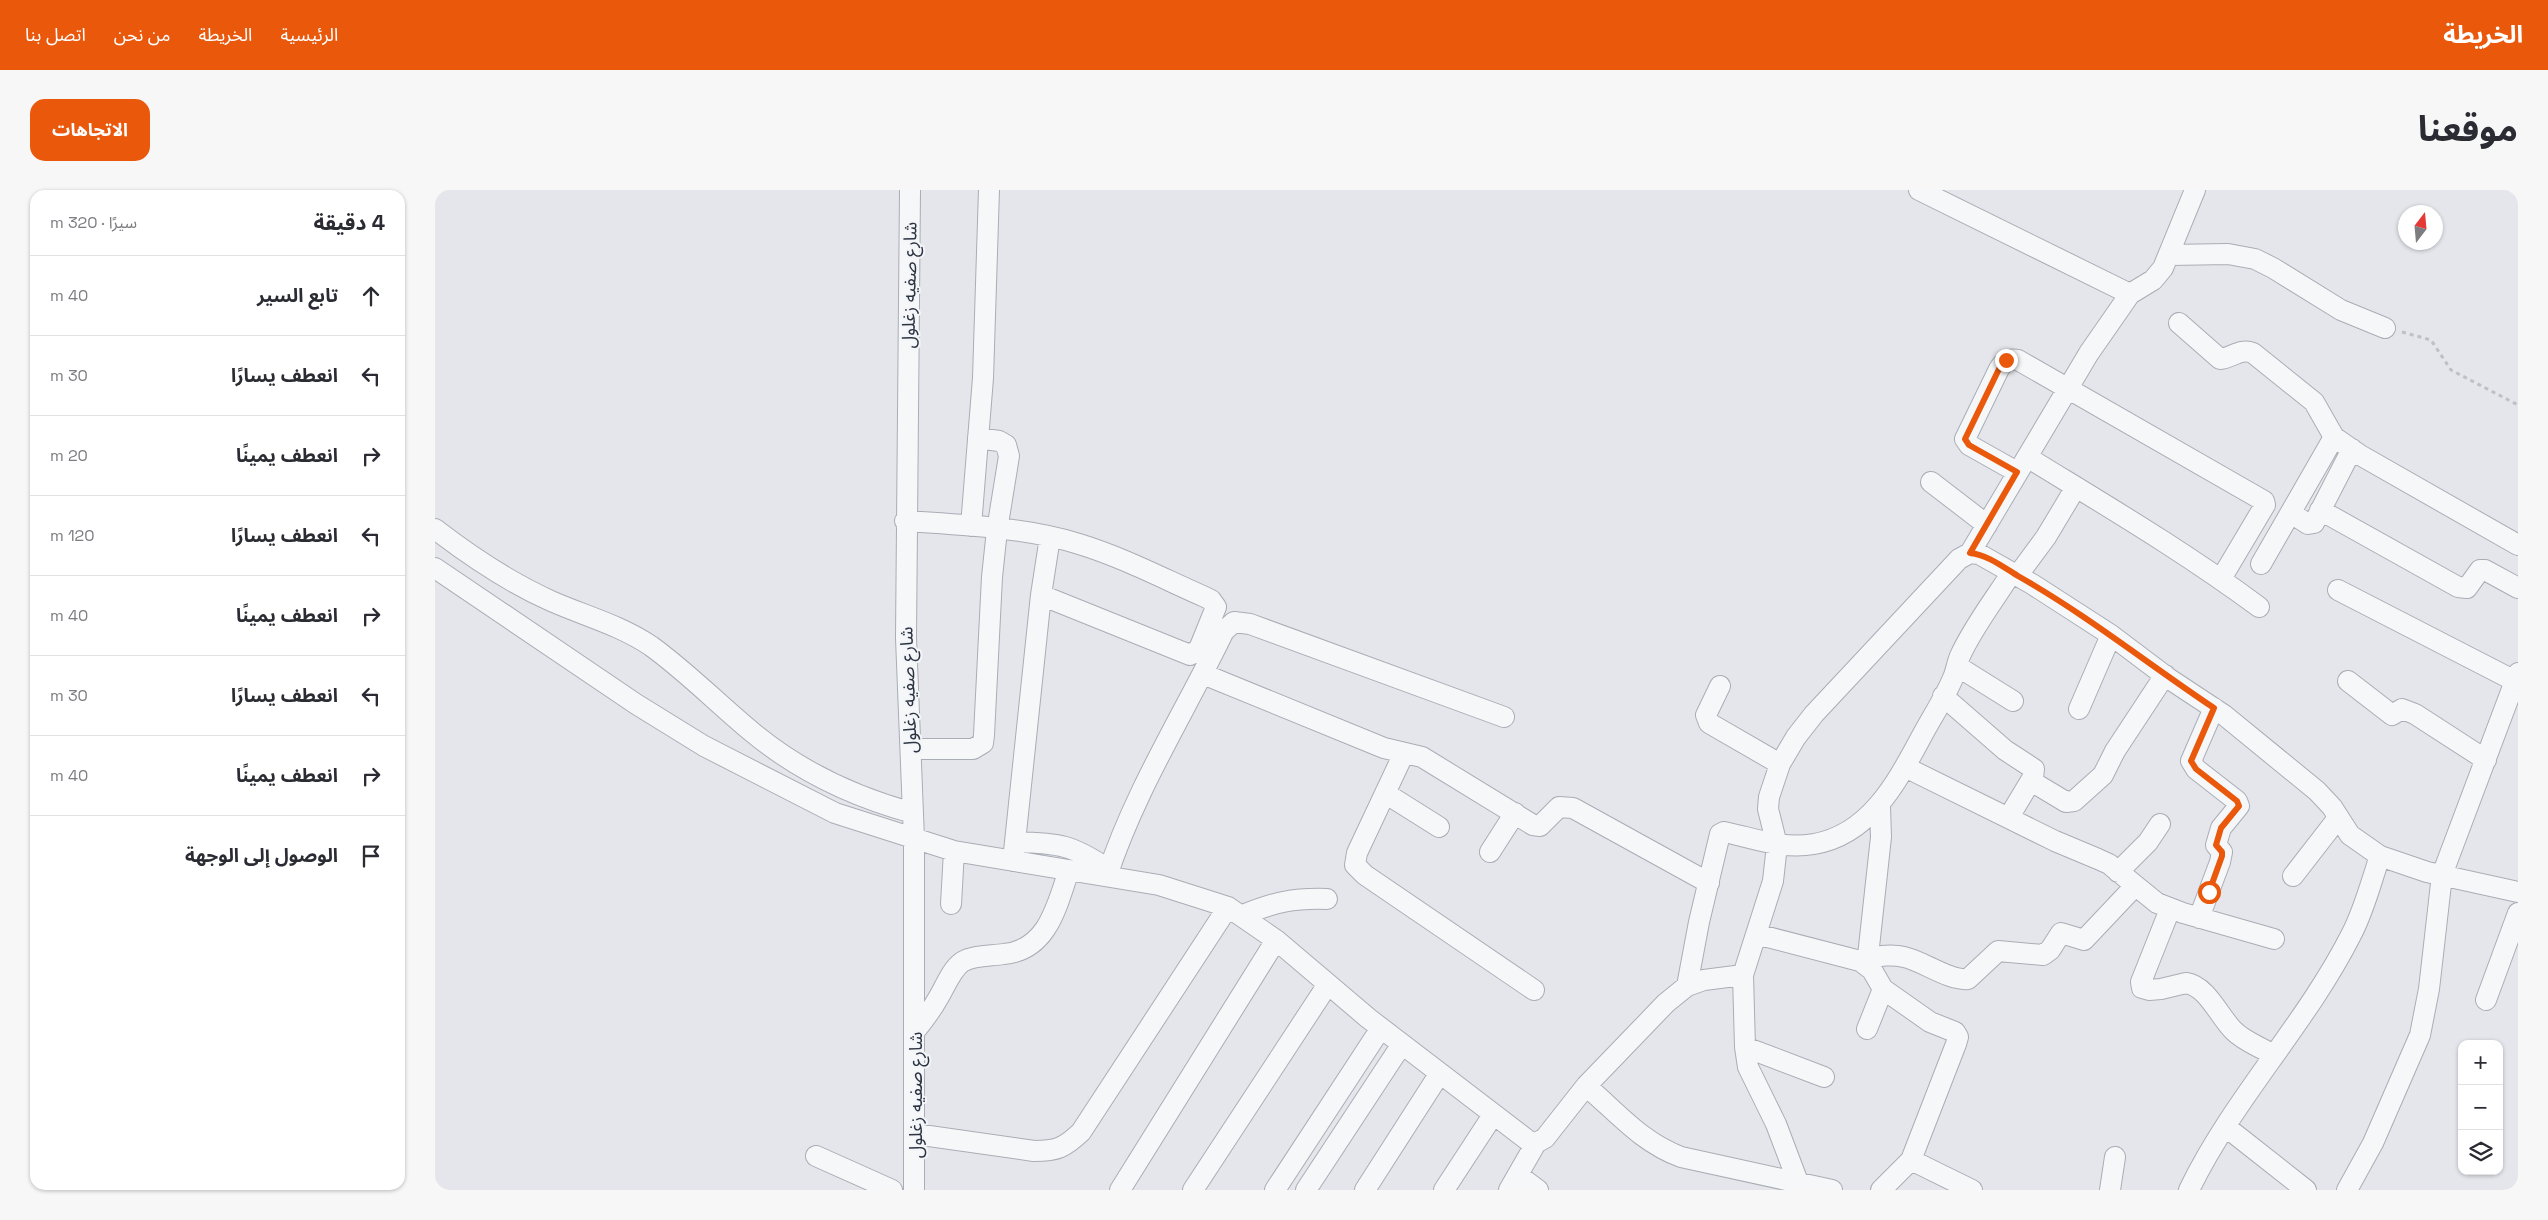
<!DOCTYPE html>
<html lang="ar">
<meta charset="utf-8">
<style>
body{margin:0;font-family:"Space Grotesk","Noto Sans Arabic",sans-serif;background:#f7f7f7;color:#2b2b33;direction:rtl}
.controls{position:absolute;right:15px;bottom:15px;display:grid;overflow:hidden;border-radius:10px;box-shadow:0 1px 4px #0004}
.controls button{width:45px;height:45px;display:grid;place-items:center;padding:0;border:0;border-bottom:1px solid #e1e1e2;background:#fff;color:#2b2b33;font:25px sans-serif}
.compass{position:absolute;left:1963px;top:15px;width:45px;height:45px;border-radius:50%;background:#fff;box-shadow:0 1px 4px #0004;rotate:16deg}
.stop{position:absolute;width:15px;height:15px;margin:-11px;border:4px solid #ea580c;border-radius:50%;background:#fff}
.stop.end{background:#ea580c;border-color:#fff;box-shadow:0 1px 5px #0008}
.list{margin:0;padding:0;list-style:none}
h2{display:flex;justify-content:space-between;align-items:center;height:65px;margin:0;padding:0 20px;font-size:21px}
h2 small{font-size:16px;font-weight:400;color:#7c7c81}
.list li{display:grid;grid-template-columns:32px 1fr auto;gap:15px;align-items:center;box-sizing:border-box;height:80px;padding:0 20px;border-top:1px solid #e1e1e2}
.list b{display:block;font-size:19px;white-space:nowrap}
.list em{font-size:16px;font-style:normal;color:#7c7c81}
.icon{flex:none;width:28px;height:28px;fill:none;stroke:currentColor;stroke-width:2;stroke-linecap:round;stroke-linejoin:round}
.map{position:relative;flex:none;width:2083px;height:1000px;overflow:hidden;direction:ltr;border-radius:15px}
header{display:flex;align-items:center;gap:30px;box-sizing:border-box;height:70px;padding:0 25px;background:#ea580c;color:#fff}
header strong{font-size:24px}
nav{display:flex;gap:28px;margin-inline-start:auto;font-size:18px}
.intro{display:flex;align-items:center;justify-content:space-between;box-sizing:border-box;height:120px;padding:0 30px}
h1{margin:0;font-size:35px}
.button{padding:12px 22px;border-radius:15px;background:#ea580c;color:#fff;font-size:18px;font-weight:700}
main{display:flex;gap:30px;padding:0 30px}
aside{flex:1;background:#fff;border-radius:15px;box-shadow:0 1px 4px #0004}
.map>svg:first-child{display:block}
</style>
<header>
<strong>الخريطة</strong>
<nav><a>الرئيسية</a><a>الخريطة</a><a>من نحن</a><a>اتصل بنا</a></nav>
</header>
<div class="intro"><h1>موقعنا</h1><a class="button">الاتجاهات</a></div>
<main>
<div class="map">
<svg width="2083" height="1000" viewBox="0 0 2083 1000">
<rect width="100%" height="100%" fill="#e4e6eb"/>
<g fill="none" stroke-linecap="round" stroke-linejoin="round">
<defs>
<path id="minor" d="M 475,0 L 471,448 L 479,649 L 479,1000
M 1484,0 L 1695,104
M 1735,65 L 1793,64 L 1820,69 L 1838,78 L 1906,120 L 1950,138
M 1744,133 L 1785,169 C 1797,168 1805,158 1818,163 L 1879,212 L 1899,247 L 1925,265 L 2083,355
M 1592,267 C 1670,315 1750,362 1824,417
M 1582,282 L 1534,255 L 1530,249 L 1564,179 C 1569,171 1574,168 1583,170 L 1829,311 L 1830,315 L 1786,389
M 1496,292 L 1552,335
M 1885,320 L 2023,397 L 2032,398 L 2045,380 L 2050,380 L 2083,398
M 1856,323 L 1873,334 L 1879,333 L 1917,259
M 470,331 C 526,335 590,337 644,354 C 687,367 729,389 770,407 L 776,410 L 781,417 L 764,459 L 755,465 L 606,405
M 536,336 L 548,188 L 554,0
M 0,339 C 35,366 76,393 116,411 C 150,426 185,435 216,456 C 252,482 283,514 317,542 C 364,581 419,607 478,623
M 1535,363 L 1654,163 L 1695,104 L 1718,90 L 1728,78 L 1760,0
M 1826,374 L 1899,247
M 0,378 L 201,514 L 269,556 L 400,623 L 519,661 L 724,695 L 793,717 L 841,750 L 933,828 L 1095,952 L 1101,953 L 1110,948 L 1151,896 L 1231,813 L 1252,796 L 1269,790 L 1308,785 L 1338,691 L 1342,655 L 1333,619 L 1334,607 L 1345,574 L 1361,547 L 1379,524 L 1524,369 L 1535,363 L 1544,364 L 1597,394 L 1676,445 L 1733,488 L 1789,525 L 1882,601 L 1897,617 L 1915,645 L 1945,666 L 1992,682 L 2083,702
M 1583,385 L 1611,347 L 1641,297
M 1903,400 L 2080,491
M 1522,476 L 1578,511
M 768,484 L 949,558 L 987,567 L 1098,635 L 1105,636 L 1124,617 L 1138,618 L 1274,693
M 1913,491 L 1957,525 L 1967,519 L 1980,524 L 2051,570
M 1285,496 L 1271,525 L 1274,533 L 1345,574
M 1508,506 L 1570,560 L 1599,579 L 1598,587 L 1574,627
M 1644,519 L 1676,445
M 476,559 L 538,559 L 548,553 L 549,545 L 557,387 L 562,340 L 574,266 L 571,255 L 564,251 L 543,248
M 969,563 L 922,663 L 920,675 L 930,685 L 1099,800
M 1470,577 L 1620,651 L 1663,669 L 1674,674 L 1722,713 L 1748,723 L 1839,749
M 1596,591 L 1631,612 L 1639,611 L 1668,585 L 1680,561 L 1730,485
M 950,603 L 1004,637
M 581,652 C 624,653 638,655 674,680
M 1055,662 L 1080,623
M 578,671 L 606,405 L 615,347
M 1683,682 L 1713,652 L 1725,634
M 672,686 C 700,600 750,522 789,441 L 799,432 L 815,434 L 1069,527
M 1858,686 L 1903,628
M 516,714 L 519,661
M 1735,719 L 1706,792 L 1707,798 L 1714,800 L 1726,799 L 1751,793 C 1772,796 1784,826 1798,840 C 1808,851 1826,857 1838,865
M 808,725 C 840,712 858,708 892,709
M 1764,728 L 1785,672 L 1787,662 L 1781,655 L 1786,638 L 1804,616 L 1802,611 L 1761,579 L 1756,571 L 1779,518
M 1321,744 L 1425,771 L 1437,780 L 1448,799 L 1495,832 L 1520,842 L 1523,847 L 1521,854 L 1476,970 L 1446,1000
M 1433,768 C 1445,766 1457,764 1469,767 C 1488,771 1514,791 1533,789 L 1563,761 L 1608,765 L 1615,760 L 1626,743 L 1649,750 L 1700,696
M 1432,775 L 1446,647 L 1445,616
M 1308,785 L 1310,857 L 1313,877 L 1341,934 L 1363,992
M 1252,796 L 1264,732 L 1285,644 L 1289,642 C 1319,648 1348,660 1379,654 C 1437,644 1464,588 1489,542 C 1499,524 1510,507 1518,488 C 1521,481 1522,473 1525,466 C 1538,437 1560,409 1577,382
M 2051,810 L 2083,723
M 1432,839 L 1448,799
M 480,841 C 488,831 496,821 502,810 C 510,798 515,781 527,772 C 538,765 556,766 569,764 C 613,760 622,715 634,680
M 1310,857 L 1389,887
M 1151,896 C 1183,923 1206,952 1246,967 L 1397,1000
M 1791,937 L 1871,1000
M 480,944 L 599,961 C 622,961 629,958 646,942 L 793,717
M 381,966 L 457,1000
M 1476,970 L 1537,1000
M 1083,985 L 1103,1000
M 685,1000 L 841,750
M 758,1000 L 893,794
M 840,1000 L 946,838
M 871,1000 L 967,854
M 930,1000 L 1005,883
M 1009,1000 L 1058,925
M 1074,1000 L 1101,953
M 1675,1000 L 1680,967
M 1754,1000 C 1798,909 1871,834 1916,745 C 1929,721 1936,692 1945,666
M 1912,1000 L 1938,953 L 1985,845 L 1994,799 L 2007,685 L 2083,483"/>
</defs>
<use href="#minor" stroke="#a9adb5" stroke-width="22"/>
<path stroke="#bdc0c6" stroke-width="3" stroke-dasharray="4 4" stroke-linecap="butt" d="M 1967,142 L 1996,150 L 2016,180 L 2083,215"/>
<use href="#minor" stroke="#f6f7f9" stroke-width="20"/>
</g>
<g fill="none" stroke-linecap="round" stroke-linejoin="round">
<path stroke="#ea580c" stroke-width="6" d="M 1571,170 L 1564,179 L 1530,249 L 1534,255 L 1582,282 L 1535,363 C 1553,365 1568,377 1583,386 C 1652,425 1713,474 1779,518 L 1756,571 L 1761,579 L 1802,611 L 1804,616 L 1786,638 L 1781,655 L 1787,662 L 1787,666 L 1774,702"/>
</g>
<g text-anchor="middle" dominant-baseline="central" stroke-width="4" stroke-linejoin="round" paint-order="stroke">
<g font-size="18" fill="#2c3442" stroke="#f3f5f8">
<text transform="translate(474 95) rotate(-89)">شارع صفيه زغلول</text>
<text transform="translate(473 500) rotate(-92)">شارع صفيه زغلول</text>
<text transform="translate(480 905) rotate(-90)">شارع صفيه زغلول</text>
</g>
</g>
</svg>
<div class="controls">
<button>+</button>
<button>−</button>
<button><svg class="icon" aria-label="layers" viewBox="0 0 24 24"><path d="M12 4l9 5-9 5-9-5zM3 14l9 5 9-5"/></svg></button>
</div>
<svg class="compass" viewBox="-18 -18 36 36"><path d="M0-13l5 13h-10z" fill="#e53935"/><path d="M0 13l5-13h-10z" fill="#7c7c81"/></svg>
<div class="stop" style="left:1774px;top:702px"></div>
<div class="stop end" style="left:1571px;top:170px"></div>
</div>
<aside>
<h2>4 دقيقة<small>سيرًا · 320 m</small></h2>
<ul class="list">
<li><svg class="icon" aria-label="ahead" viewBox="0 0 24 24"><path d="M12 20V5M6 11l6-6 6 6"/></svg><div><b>تابع السير</b></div><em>40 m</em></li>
<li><svg class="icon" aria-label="left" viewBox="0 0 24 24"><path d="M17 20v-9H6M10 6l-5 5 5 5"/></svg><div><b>انعطف يسارًا</b></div><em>30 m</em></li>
<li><svg class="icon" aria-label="right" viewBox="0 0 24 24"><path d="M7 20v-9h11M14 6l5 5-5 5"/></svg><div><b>انعطف يمينًا</b></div><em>20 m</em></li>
<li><svg class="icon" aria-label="left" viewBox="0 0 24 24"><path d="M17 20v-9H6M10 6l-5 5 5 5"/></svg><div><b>انعطف يسارًا</b></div><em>120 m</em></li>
<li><svg class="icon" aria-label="right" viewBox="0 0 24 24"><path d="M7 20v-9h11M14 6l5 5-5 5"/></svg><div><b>انعطف يمينًا</b></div><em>40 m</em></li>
<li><svg class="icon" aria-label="left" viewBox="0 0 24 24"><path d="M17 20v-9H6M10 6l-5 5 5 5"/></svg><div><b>انعطف يسارًا</b></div><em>30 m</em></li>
<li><svg class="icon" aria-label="right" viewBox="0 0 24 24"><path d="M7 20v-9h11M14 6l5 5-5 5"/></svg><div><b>انعطف يمينًا</b></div><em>40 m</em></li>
<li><svg class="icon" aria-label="arrive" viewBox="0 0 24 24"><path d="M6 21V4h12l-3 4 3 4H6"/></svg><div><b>الوصول إلى الوجهة</b></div></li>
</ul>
</aside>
</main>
